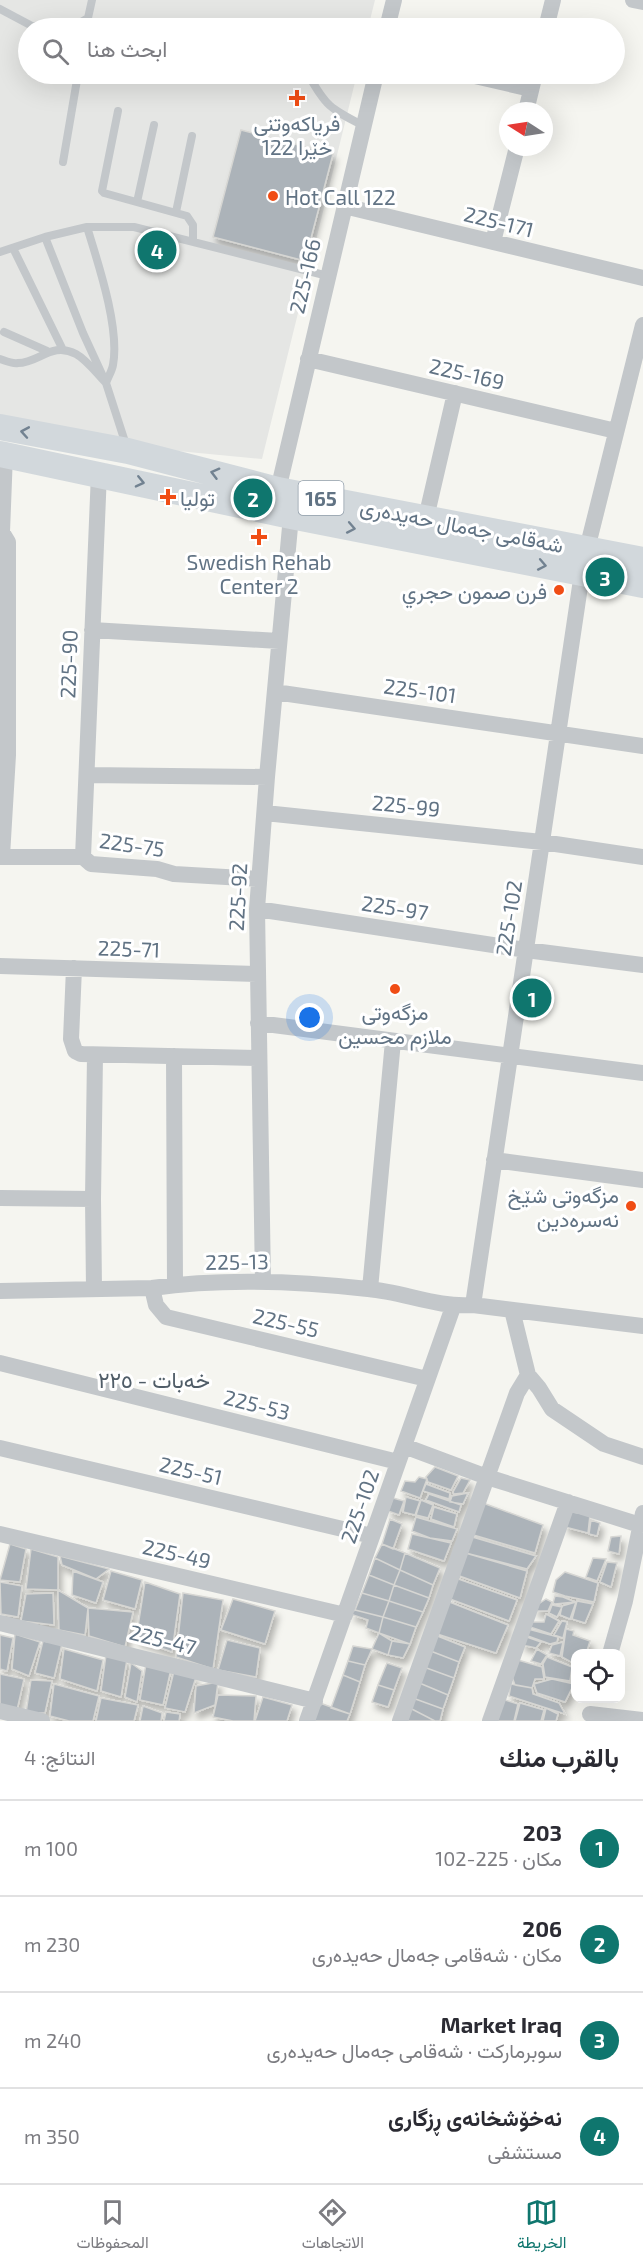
<!DOCTYPE html>
<html lang="ar">
<meta charset="utf-8">
<style>
body{margin:0;font-family:"Exo 2",Vazirmatn,sans-serif;background:#f2f2f3;color:#2b2b33;direction:rtl}
.controls{position:absolute;right:18px;bottom:18px;display:grid;overflow:hidden;border-radius:12px;box-shadow:0 6px 24px #0002}
.controls button{width:54px;height:54px;display:grid;place-items:center;padding:0;border:0;border-bottom:2px solid #e1e1e2;background:#fff;color:#2b2b33;font:30px sans-serif}
.compass{position:absolute;left:499px;top:102px;width:54px;height:54px;border-radius:50%;background:#fff;box-shadow:0 6px 24px #0002;rotate:282deg}
.you{position:absolute;left:310px;top:1018px;width:21px;height:21px;margin:-15px;border:4px solid #fff;border-radius:50%;background:#1a73e8;box-shadow:0 0 0 9px #1a73e833}
.badge{display:grid;place-items:center;width:39px;height:39px;border-radius:50%;background:#0f766e;color:#fff;font-size:20px;font-weight:700}
.pin{position:absolute;translate:-50% -50%;border:3px solid #fff;box-shadow:0 2px 6px #0006}
.list{margin:0;padding:0;list-style:none}
h2{display:flex;justify-content:space-between;align-items:center;height:78px;margin:0;padding:0 24px;font-size:26px}
h2 small{font-size:20px;font-weight:400;color:#7c7c81}
.list li{display:grid;grid-template-columns:39px 1fr auto;gap:18px;align-items:center;box-sizing:border-box;height:96px;padding:0 24px;border-top:2px solid #e1e1e2}
.list b{display:block;font-size:22px;white-space:nowrap}
.list p{margin:0;font-size:20px;white-space:nowrap;color:#7c7c81}
.list em{font-size:20px;font-style:normal;color:#7c7c81}
.icon{flex:none;width:33px;height:33px;fill:none;stroke:currentColor;stroke-width:2;stroke-linecap:round;stroke-linejoin:round}
.map{position:relative;flex:none;width:643px;height:1721px;overflow:hidden;direction:ltr}
.search{position:absolute;background:#fff;box-shadow:0 6px 24px #0002;left:18px;right:18px;top:18px;height:66px;display:flex;align-items:center;gap:15px;box-sizing:border-box;padding:0 21px;border-radius:33px;color:#7c7c81;font-size:22px}
.sheet{height:462px;background:#fff}
nav{display:flex;justify-content:space-around;align-items:center;box-sizing:border-box;height:84px;border-top:2px solid #e1e1e2;background:#fff;font-size:16px;color:#7c7c81}
nav a{display:grid;justify-items:center;gap:3px}
nav .on{color:#0f766e}
.map>svg:first-child{display:block}
</style>
<div class="map">
<svg width="643" height="1721" viewBox="0 0 643 1721">
<defs>
<filter id="shadow"><feDropShadow dx="3.5" dy="6" stdDeviation="3" flood-color="#0004"/></filter>
</defs>
<rect width="100%" height="100%" fill="#f5f5f0"/>
<path fill="#e5e6e4" d="M 0,0 L 375,0 L 368,28 L 28,28 L 28,74 L 357,74 L 262,459 L 84,442 L 0,427 Z"/>
<path fill="#acb3b9" stroke="#d6d6d3" stroke-width="1.5" filter="url(#shadow)" d="M 241,130 L 333,154 L 305,261 L 213,237 Z
M 435,1467 L 458,1476 L 451,1490 L 428,1482 L 426,1477 Z
M 419,1477 L 427,1479 L 420,1498 L 401,1491 L 405,1481 L 415,1482 Z
M 461,1478 L 470,1480 L 463,1493 L 454,1494 L 453,1492 Z
M 426,1484 L 450,1493 L 449,1499 L 423,1491 Z
M 468,1493 L 463,1504 L 450,1502 L 452,1496 Z
M 429,1494 L 461,1505 L 459,1512 L 426,1500 Z
M 406,1497 L 420,1501 L 415,1515 L 403,1512 Z
M 393,1498 L 404,1501 L 399,1515 L 388,1511 Z
M 421,1500 L 433,1505 L 428,1518 L 416,1515 Z
M 483,1503 L 543,1525 L 535,1553 L 470,1534 Z
M 434,1507 L 457,1514 L 454,1527 L 431,1519 Z
M 566,1511 L 590,1515 L 588,1533 L 565,1527 Z
M 416,1517 L 457,1529 L 452,1541 L 430,1538 L 412,1531 Z
M 390,1519 L 402,1524 L 393,1549 L 382,1544 Z
M 591,1520 L 600,1523 L 597,1536 L 589,1534 Z
M 412,1534 L 451,1543 L 444,1561 L 408,1549 Z
M 469,1536 L 536,1556 L 527,1569 L 462,1552 Z
M 621,1536 L 619,1554 L 608,1551 L 611,1537 Z
M 10,1544 L 26,1549 L 20,1582 L 0,1580 Z
M 382,1544 L 405,1553 L 400,1570 L 375,1558 Z
M 31,1549 L 58,1557 L 58,1590 L 26,1589 Z
M 462,1552 L 527,1571 L 520,1598 L 454,1574 Z
M 405,1553 L 440,1568 L 433,1585 L 400,1570 Z
M 60,1556 L 109,1569 L 96,1579 L 62,1565 Z
M 375,1558 L 400,1570 L 394,1585 L 369,1575 Z
M 593,1558 L 606,1559 L 597,1581 L 586,1577 Z
M 607,1562 L 617,1563 L 611,1587 L 600,1582 Z
M 400,1570 L 433,1585 L 429,1598 L 394,1585 Z
M 73,1571 L 103,1582 L 96,1603 L 72,1595 Z
M 111,1571 L 142,1580 L 135,1609 L 103,1600 Z
M 565,1572 L 598,1583 L 594,1602 L 565,1596 L 553,1592 L 556,1580 Z
M 369,1575 L 394,1585 L 389,1601 L 362,1593 Z
M 453,1577 L 517,1600 L 509,1621 L 450,1599 Z
M 0,1582 L 22,1586 L 18,1617 L 1,1614 Z
M 145,1582 L 180,1594 L 172,1652 L 136,1639 Z
M 394,1585 L 429,1598 L 423,1612 L 389,1601 Z
M 58,1590 L 88,1608 L 85,1635 L 59,1630 Z
M 53,1593 L 54,1625 L 21,1621 L 26,1594 Z
M 183,1593 L 223,1600 L 213,1669 L 176,1657 Z
M 362,1593 L 389,1601 L 383,1617 L 355,1610 Z
M 555,1596 L 563,1597 L 575,1602 L 555,1604 L 553,1603 Z
M 233,1599 L 275,1611 L 265,1644 L 221,1630 Z
M 546,1599 L 552,1602 L 548,1611 L 536,1611 L 534,1607 Z
M 389,1601 L 423,1612 L 416,1627 L 383,1617 Z
M 447,1601 L 508,1625 L 496,1653 L 434,1633 Z
M 577,1601 L 593,1604 L 585,1623 L 572,1619 Z
M 576,1602 L 570,1619 L 560,1615 L 562,1606 Z
M 552,1605 L 562,1607 L 557,1617 L 549,1613 Z
M 88,1608 L 133,1612 L 125,1647 L 89,1636 Z
M 355,1610 L 383,1617 L 379,1633 L 366,1628 L 368,1620 L 350,1614 Z
M 546,1614 L 559,1621 L 551,1634 L 527,1626 L 529,1622 L 544,1622 Z
M 383,1617 L 416,1627 L 410,1644 L 379,1633 Z
M 562,1621 L 567,1622 L 563,1638 L 554,1635 Z
M 528,1629 L 558,1637 L 557,1642 L 550,1644 L 525,1635 Z
M 566,1629 L 574,1631 L 573,1635 L 590,1641 L 586,1654 L 576,1654 L 573,1663 L 562,1657 Z
M 379,1633 L 392,1641 L 388,1655 L 372,1649 Z
M 15,1634 L 40,1642 L 29,1676 L 12,1669 Z
M 0,1635 L 13,1638 L 7,1671 L 0,1669 Z
M 435,1635 L 465,1647 L 459,1662 L 428,1650 Z
M 524,1636 L 541,1642 L 536,1648 L 522,1645 Z
M 227,1640 L 260,1648 L 256,1677 L 218,1670 Z
M 43,1641 L 62,1644 L 54,1678 L 35,1673 Z
M 392,1641 L 410,1644 L 403,1658 L 388,1655 Z
M 563,1642 L 560,1656 L 549,1653 L 552,1645 Z
M 353,1646 L 372,1649 L 365,1665 L 348,1661 Z
M 64,1649 L 103,1660 L 97,1691 L 60,1679 Z
M 537,1649 L 547,1655 L 541,1664 L 531,1661 Z
M 428,1650 L 459,1662 L 454,1678 L 421,1666 Z
M 106,1655 L 127,1659 L 121,1697 L 101,1691 Z
M 547,1657 L 572,1667 L 570,1681 L 545,1677 L 543,1664 Z
M 518,1660 L 542,1667 L 544,1679 L 535,1679 L 532,1688 L 515,1685 L 511,1674 Z
M 348,1661 L 365,1665 L 360,1682 L 343,1675 Z
M 131,1663 L 142,1671 L 137,1702 L 125,1697 Z
M 387,1663 L 402,1668 L 394,1690 L 378,1685 Z
M 146,1664 L 171,1669 L 163,1705 L 140,1700 Z
M 421,1666 L 454,1678 L 448,1695 L 417,1682 Z
M 174,1671 L 196,1677 L 185,1712 L 165,1708 Z
M 0,1674 L 24,1679 L 17,1710 L 0,1705 Z
M 343,1675 L 360,1682 L 350,1714 L 331,1708 Z
M 552,1679 L 574,1684 L 565,1702 L 537,1693 L 534,1684 Z
M 31,1680 L 52,1681 L 45,1713 L 26,1713 Z
M 218,1682 L 215,1705 L 194,1713 L 196,1686 Z
M 417,1682 L 448,1695 L 443,1709 L 410,1697 Z
M 54,1684 L 99,1696 L 93,1721 L 69,1721 L 50,1716 Z
M 511,1684 L 532,1688 L 533,1694 L 559,1703 L 565,1714 L 509,1696 Z
M 378,1685 L 394,1690 L 388,1707 L 372,1702 Z
M 218,1695 L 256,1696 L 254,1721 L 233,1721 L 213,1717 Z
M 263,1697 L 292,1705 L 287,1721 L 255,1721 Z
M 410,1697 L 443,1709 L 440,1721 L 435,1721 L 406,1706 Z
M 101,1698 L 138,1705 L 134,1721 L 96,1721 Z
M 499,1698 L 518,1704 L 514,1721 L 495,1721 Z
M 320,1703 L 350,1714 L 347,1721 L 313,1721 Z
M 520,1703 L 544,1710 L 541,1721 L 515,1721 Z
M 143,1706 L 162,1713 L 161,1721 L 140,1721 Z
M 406,1706 L 435,1721 L 402,1721 Z
M 546,1708 L 558,1714 L 556,1721 L 543,1721 Z
M 166,1712 L 180,1714 L 179,1721 L 164,1721 Z"/>
<g fill="none" stroke-linecap="round" stroke-linejoin="round">
<path stroke="#c3c7ca" stroke-width="8" d="M 0,9 L 32,26 L 46,28
M 60,28 L 78,24 L 88,18 L 92,0
M 308,74 C 326,107 331,109 364,126
M 118,111 L 102,191 L 104,193 L 187,216 L 193,225 L 193,240
M 63,162 L 78,74
M 137,202 L 154,125
M 176,212 L 192,136
M 45,237 L 83,333 L 106,383 L 127,448
M 13,248 L 63,350
M 0,252 L 45,237 L 87,227 L 134,227 L 328,276
M 4,332 L 47,351
M 0,359 C 6,361 12,364 18,363 C 39,363 52,341 76,354 C 87,360 97,374 106,383 C 108,377 112,371 113,365 C 120,328 98,263 87,227"/>
<path stroke="#c3c7ca" stroke-width="16" d="M 633,0 L 643,2
M 387,28 L 394,0
M 546,28 L 553,0
M 466,74 L 531,89
M 526,111 L 535,74
M 344,206 L 643,278
M 493,242 L 517,147
M 308,359 L 616,431
M 278,490 L 376,74
M 426,518 L 455,393
M 587,549 L 643,325
M 92,630 L 279,641
M 275,692 L 643,746
M 87,775 L 267,777
M 265,813 L 542,842 L 643,857
M 2,856 L 8,755 L 8,542 L 2,532 L 5,454
M 0,857 L 83,857 L 91,864 L 157,869 L 174,874 L 259,879
M 83,857 L 99,473
M 257,909 L 526,950 L 643,965
M 0,966 L 257,974
M 74,968 L 71,1039 L 75,1051 L 81,1054 L 258,1058
M 258,1023 L 643,1073
M 174,1056 L 175,1285
M 494,1160 L 643,1180
M 0,1198 L 93,1199
M 263,1282 L 257,909 L 267,777 L 291,516
M 152,1288 L 156,1305 L 166,1317 L 427,1379
M 94,1289 L 93,1199 L 95,1055
M 370,1289 L 393,1041
M 0,1291 L 152,1288 C 222,1278 297,1281 368,1289 C 404,1292 437,1308 473,1305 L 643,1326
M 473,1305 L 582,573
M 512,1310 L 528,1375 L 539,1388 L 552,1409 L 604,1444 L 643,1457
M 0,1363 L 398,1462
M 404,1446 L 487,1477 L 640,1525
M 0,1448 L 372,1536
M 0,1534 L 345,1615
M 0,1623 L 315,1701
M 610,1654 L 625,1601 L 643,1513
M 0,1711 L 42,1721
M 590,1714 L 643,1720
M 307,1721 L 453,1307
M 400,1721 L 517,1393 L 528,1375
M 490,1721 L 568,1502"/>
<path stroke="#d2d8dc" stroke-width="26" d="M 0,427 L 128,451 L 278,490 L 643,560
M 0,454 L 291,516 L 643,585"/>
</g>
<defs><path id="oneway-chevron" d="M-2-3.5L2.5 0L-2 3.5" fill="none" stroke-width="1.6" stroke-linecap="round" stroke-linejoin="round" transform="scale(1.5)"/></defs>
<g stroke="#728291">
<use href="#oneway-chevron" transform="translate(25 432) rotate(-170)"/>
<use href="#oneway-chevron" transform="translate(215 473) rotate(-165)"/>
<use href="#oneway-chevron" transform="translate(140 482) rotate(13)"/>
<use href="#oneway-chevron" transform="translate(351 528) rotate(11)"/>
<use href="#oneway-chevron" transform="translate(542 565) rotate(11)"/>
</g>
<g fill="#f04d15" stroke="#fff" stroke-width="2">
<path d="M294 89h6v6h6v6h-6v6h-6v-6h-6v-6h6z"/>
<circle cx="273" cy="196" r="6"/>
<path d="M165 488h6v6h6v6h-6v6h-6v-6h-6v-6h6z"/>
<path d="M256 528h6v6h6v6h-6v6h-6v-6h-6v-6h6z"/>
<circle cx="559" cy="590" r="6"/>
<circle cx="395" cy="989" r="6"/>
<circle cx="631" cy="1206" r="6"/>
</g>
<g text-anchor="middle" dominant-baseline="central" stroke-width="6" stroke-linejoin="round" paint-order="stroke">
<rect fill="#fff" stroke="#909da9" stroke-width="1.5" x="298.5" y="481" width="45" height="34" rx="4.5"/>
<g font-size="20" font-weight="bold" fill="#617384">
<text x="321" y="498">165</text>
</g>
<g font-size="21" fill="#617384" stroke="#fff">
<text x="297" y="122">فریاکەوتنی<tspan x="297" dy="24">خێرا 122</tspan></text>
<text x="285" y="196" text-anchor="start">Hot Call 122</text>
<text x="180" y="497" text-anchor="start">تولیا</text>
<text x="259" y="561">Swedish Rehab<tspan x="259" dy="24">Center 2</tspan></text>
<text x="547" y="590" text-anchor="end">فرن صمون حجري</text>
<text x="395" y="1011">مزگه‌وتی<tspan x="395" dy="24">ملازم محسین</tspan></text>
<text x="619" y="1194" text-anchor="end">مزگه‌وتی شێخ<tspan x="619" dy="24">نه‌سرەدین</tspan></text>
</g>
<g font-size="21" fill="#617384" stroke="#fff">
<text transform="translate(499 221) rotate(14)">225-171</text>
<text transform="translate(304 276) rotate(-77)">225-166</text>
<text transform="translate(467 373) rotate(13)">225-169</text>
<text transform="translate(462 525) rotate(11)">شەقامی جەمال حەیدەری</text>
<text transform="translate(68 664) rotate(-88)">225-90</text>
<text transform="translate(420 690) rotate(8)">225-101</text>
<text transform="translate(406 805) rotate(6)">225-99</text>
<text transform="translate(132 844) rotate(8)">225-75</text>
<text transform="translate(237 897) rotate(-87)">225-92</text>
<text transform="translate(395 907) rotate(9)">225-97</text>
<text transform="translate(508 918) rotate(-81)">225-102</text>
<text transform="translate(129 948) rotate(2)">225-71</text>
<text transform="translate(237 1261) rotate(-1)">225-13</text>
<text transform="translate(286 1322) rotate(13)">225-55</text>
<text transform="translate(257 1404) rotate(14)">225-53</text>
<text transform="translate(191 1470) rotate(13)">225-51</text>
<text transform="translate(359 1506) rotate(-71)">225-102</text>
<text transform="translate(177 1553) rotate(13)">225-49</text>
<text transform="translate(163 1639) rotate(14)">225-47</text>
</g>
<g font-size="22" fill="#505d68" stroke="#fff">
<text x="154" y="1379">خەبات - ٢٢٥</text>
</g>
</g>
</svg>
<div class="controls">
<button><svg class="icon" aria-label="locate" viewBox="0 0 24 24"><circle cx="12" cy="12" r="6"/><path d="M12 2v4M12 18v4M2 12h4M18 12h4"/></svg></button>
</div>
<svg class="compass" viewBox="-18 -18 36 36"><path d="M0-13l5 13h-10z" fill="#e53935"/><path d="M0 13l5-13h-10z" fill="#7c7c81"/></svg>
<div class="you"></div>
<div class="pin badge" style="left:532px;top:998px">1</div>
<div class="pin badge" style="left:253px;top:498px">2</div>
<div class="pin badge" style="left:605px;top:577px">3</div>
<div class="pin badge" style="left:157px;top:250px">4</div>
<div class="search"><svg class="icon" aria-label="search" viewBox="0 0 24 24"><circle cx="10" cy="10" r="6"/><path d="M15 15l6 6"/></svg>ابحث هنا</div>
</div>
<section class="sheet">
<h2>بالقرب منك<small>النتائج: 4</small></h2>
<ul class="list">
<li><span class="badge">1</span><div><b>203</b><p>مكان · 225-102</p></div><em>100 m</em></li>
<li><span class="badge">2</span><div><b>206</b><p>مكان · شەقامی جەمال حەیدەری</p></div><em>230 m</em></li>
<li><span class="badge">3</span><div><b>Market Iraq</b><p>سوبرماركت · شەقامی جەمال حەیدەری</p></div><em>240 m</em></li>
<li><span class="badge">4</span><div><b>نەخۆشخانەی ڕزگاری</b><p>مستشفى</p></div><em>350 m</em></li>
</ul>
</section>
<nav>
<a class="on"><svg class="icon" aria-label="map" viewBox="0 0 24 24"><path d="M3 6l6-2 6 2 6-2v14l-6 2-6-2-6 2zM9 4v14M15 6v14"/></svg>الخريطة</a>
<a><svg class="icon" aria-label="directions" viewBox="0 0 24 24"><path d="M12 3l9 9-9 9-9-9zM9 14v-3h6M13 9l2 2-2 2"/></svg>الاتجاهات</a>
<a><svg class="icon" aria-label="saved" viewBox="0 0 24 24"><path d="M7 4h10v16l-5-4-5 4z"/></svg>المحفوظات</a>
</nav>
